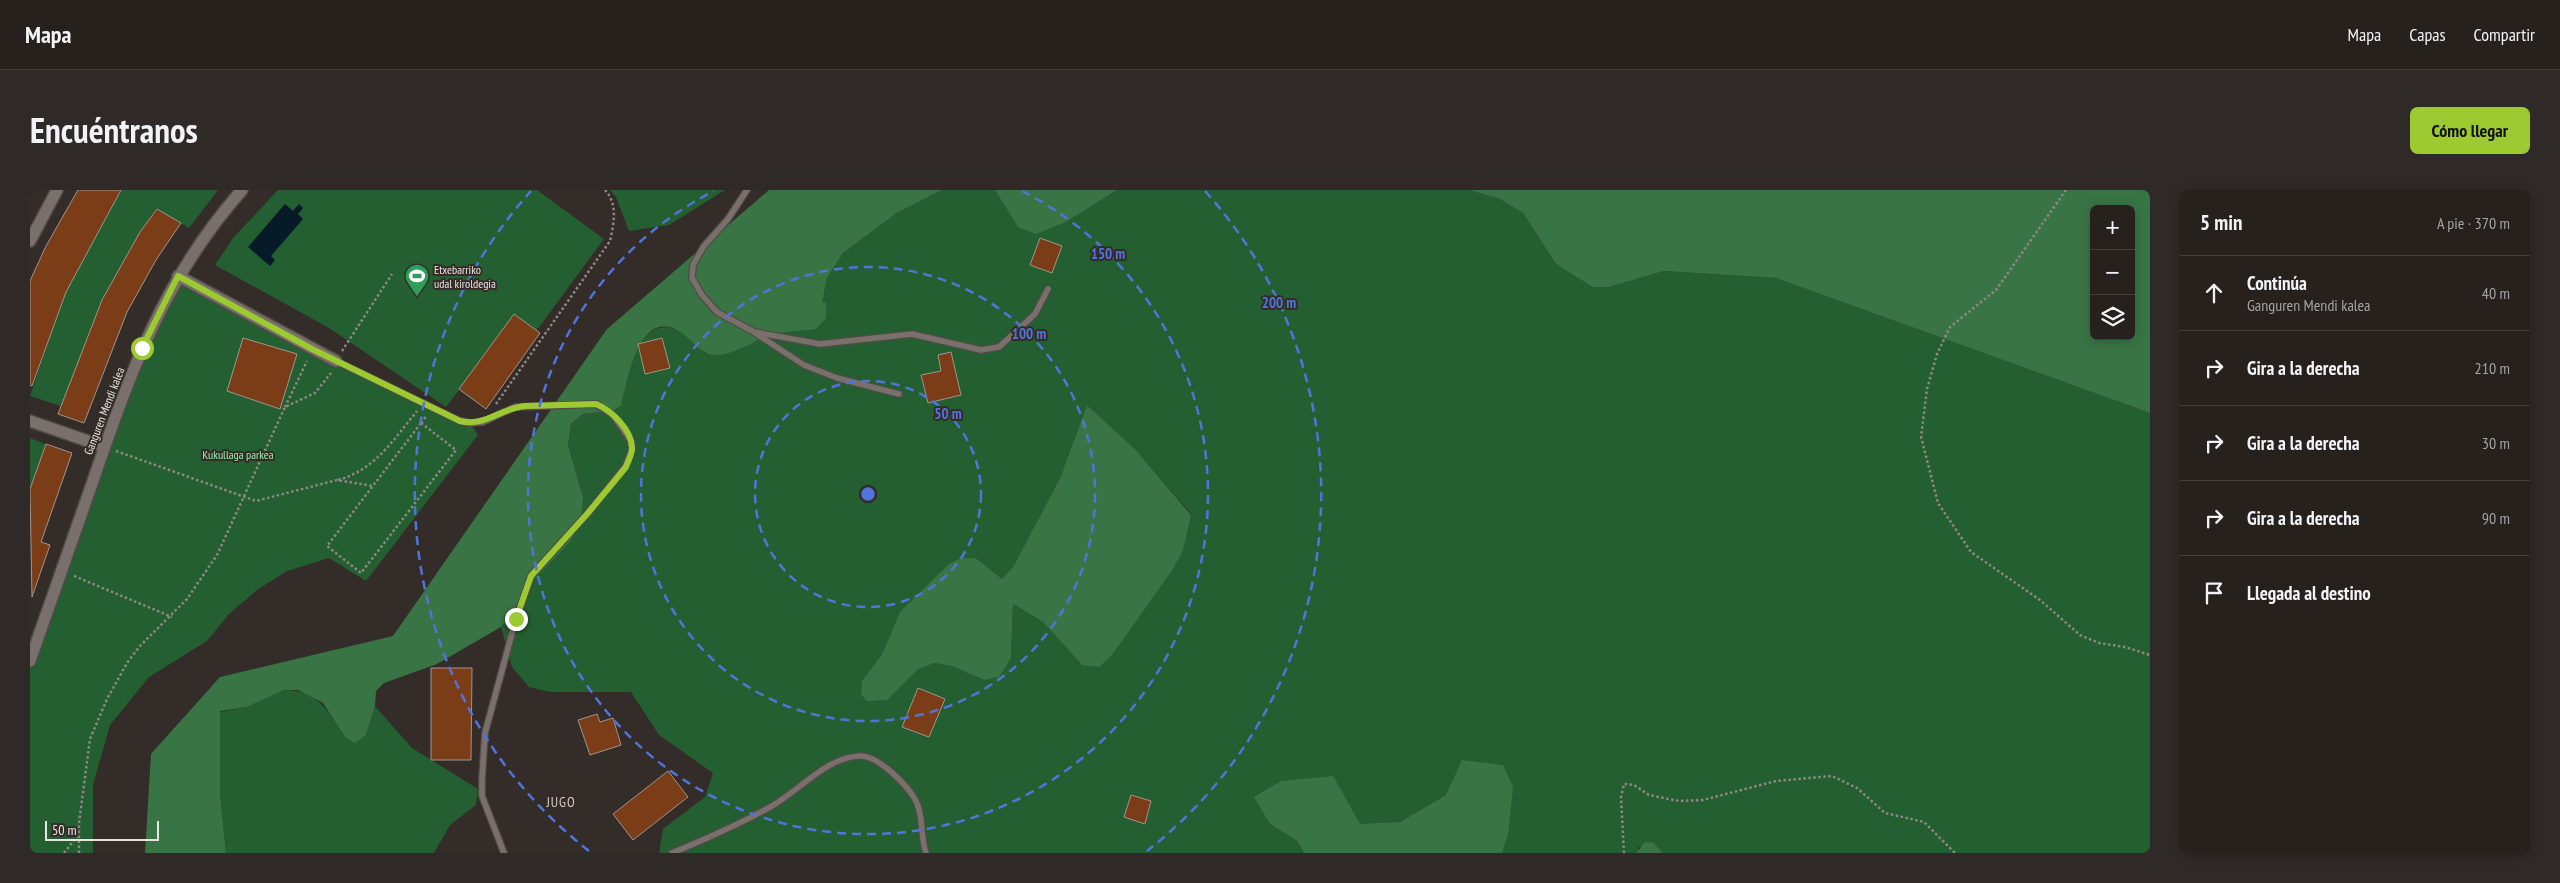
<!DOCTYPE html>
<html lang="es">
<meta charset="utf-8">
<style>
body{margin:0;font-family:"PT Sans Narrow",sans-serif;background:#2f2927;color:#f1f3f6}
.controls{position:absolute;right:15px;top:15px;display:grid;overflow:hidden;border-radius:8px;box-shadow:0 2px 12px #0003}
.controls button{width:45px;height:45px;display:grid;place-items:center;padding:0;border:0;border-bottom:1px solid #433e3c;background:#27211e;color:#f1f3f6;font:25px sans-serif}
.scale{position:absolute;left:15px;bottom:12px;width:114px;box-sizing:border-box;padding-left:5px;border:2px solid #e9e4e1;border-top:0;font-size:14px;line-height:18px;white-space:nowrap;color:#e9e4e1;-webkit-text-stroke:4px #342c28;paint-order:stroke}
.stop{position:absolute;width:15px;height:15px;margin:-11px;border:4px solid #9dca30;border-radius:50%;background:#fff}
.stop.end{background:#9dca30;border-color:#fff;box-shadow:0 1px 5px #0008}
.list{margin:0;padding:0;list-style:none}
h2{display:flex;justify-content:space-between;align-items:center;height:65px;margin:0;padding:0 20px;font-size:21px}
h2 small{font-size:16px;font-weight:400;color:#a4a3a4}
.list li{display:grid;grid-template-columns:32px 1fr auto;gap:15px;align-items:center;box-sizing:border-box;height:75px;padding:0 20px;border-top:1px solid #433e3c}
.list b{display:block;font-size:19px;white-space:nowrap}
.list p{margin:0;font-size:16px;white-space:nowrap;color:#a4a3a4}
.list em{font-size:16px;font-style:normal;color:#a4a3a4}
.icon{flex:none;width:28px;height:28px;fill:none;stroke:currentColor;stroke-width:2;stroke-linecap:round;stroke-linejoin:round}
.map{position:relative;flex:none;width:2120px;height:663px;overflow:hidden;border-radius:8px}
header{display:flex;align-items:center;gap:30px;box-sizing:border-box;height:70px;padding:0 25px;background:#27211e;border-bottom:1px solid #433e3c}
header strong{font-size:24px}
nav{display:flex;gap:28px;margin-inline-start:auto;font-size:18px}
.intro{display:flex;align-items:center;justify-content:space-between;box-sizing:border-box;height:120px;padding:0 30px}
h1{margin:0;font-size:35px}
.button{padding:12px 22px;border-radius:8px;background:#9dca30;color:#111;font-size:18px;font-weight:700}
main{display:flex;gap:30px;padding:0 30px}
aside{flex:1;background:#27211e;border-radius:8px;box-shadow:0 2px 12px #0003}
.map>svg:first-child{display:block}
</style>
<header>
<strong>Mapa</strong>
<nav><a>Mapa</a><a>Capas</a><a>Compartir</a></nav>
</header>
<div class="intro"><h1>Encuéntranos</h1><a class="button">Cómo llegar</a></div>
<main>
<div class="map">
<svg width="2120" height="663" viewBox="0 0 2120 663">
<rect width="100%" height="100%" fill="#342c28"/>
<path fill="#245f31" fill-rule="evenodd" d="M 91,0 L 188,0 L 159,38 L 126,19 L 110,42 L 72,110 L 31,216 L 0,206 L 34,106 L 49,73 Z
M 248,0 L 507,0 L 574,49 L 507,140 L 510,143 L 456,219 L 429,200 L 416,217 L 299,138 L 185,75 L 204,47 Z
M 580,0 L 695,0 L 639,35 L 599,41 L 586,7 Z
M 912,0 L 965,0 L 988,36 L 1036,32 L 1087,0 L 1439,0 L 1471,9 L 1493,23 L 1526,74 L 1579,97 L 1634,81 L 1746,88 L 2120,223 L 2120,663 L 1633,663 L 1624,653 L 1609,657 L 1606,663 L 1472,663 L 1478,645 L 1416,605 L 1370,632 L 1330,635 L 1240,634 L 1267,651 L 1274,663 L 629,663 L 633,639 L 675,607 L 683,583 L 629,545 L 601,502 L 520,502 L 499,497 L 482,477 L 471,437 L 485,422 L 499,395 L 539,353 L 553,307 L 538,255 L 541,234 L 553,224 L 583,221 L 591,216 C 597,192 606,126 644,139 C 655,142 666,156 675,163 L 796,113 L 791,113 L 797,88 L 813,63 L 867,23 ZM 1057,215 L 1106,260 L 1161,324 L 1052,475 L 1013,432 L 983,414 L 981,468 L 954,490 L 922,476 L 904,473 L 832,491 L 852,464 L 870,422 L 946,368 L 972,389 L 983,377 L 1030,288 Z
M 148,86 L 282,159 L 440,233 L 448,245 L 336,391 L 299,368 L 257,381 L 227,400 L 199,424 L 177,451 L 119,487 L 80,535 L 63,595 L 63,663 L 0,663 L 0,471 L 72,265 Z
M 0,248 L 16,254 L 0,299 Z
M 254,500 C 288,500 298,521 315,547 L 336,545 L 345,516 L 382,558 L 448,599 L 446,615 L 420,635 L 404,663 L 196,663 L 190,604 L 190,522 L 217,517 Z"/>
<path fill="#397445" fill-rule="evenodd" d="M 739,0 L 912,0 L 867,23 L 813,63 L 797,88 L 792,112 L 796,113 L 796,128 L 786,139 C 771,141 755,141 741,145 C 726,149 701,166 687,165 C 668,165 661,146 645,139 C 607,122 597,194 591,216 L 583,221 L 553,224 L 541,234 L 538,255 L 553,307 L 551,333 L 539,353 L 499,395 L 485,422 L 471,437 L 407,474 L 354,493 L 346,501 L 345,516 L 336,545 L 325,553 L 315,547 L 293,513 L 268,500 L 254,500 L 217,517 L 190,521 L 190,604 L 196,663 L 115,663 L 121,564 L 190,487 L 363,446 L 577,139 Z
M 965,0 L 1087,0 L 1036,32 L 1006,44 L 988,37 Z
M 1439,0 L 2120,0 L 2120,223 L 1746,88 L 1634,81 L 1579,97 L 1563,97 L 1526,74 L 1493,23 L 1470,9 ZM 2064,19 L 2101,19 L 2101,146 L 2064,146 Z
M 1057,215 L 1106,260 L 1161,325 L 1153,360 L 1143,379 L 1082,465 L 1069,477 L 1052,475 L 1013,432 L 983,414 L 981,468 L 969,487 L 954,490 L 922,476 L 904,473 L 888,479 L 857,510 L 837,511 L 831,504 L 832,491 L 852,464 L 870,422 L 919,374 L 931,368 L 946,368 L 972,389 L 983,377 L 1030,288 Z
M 1432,570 L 1473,575 L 1483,597 L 1478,645 L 1472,663 L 1274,663 L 1267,651 L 1240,634 L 1224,607 L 1251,591 L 1303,586 L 1330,634 L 1370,632 L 1416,605 Z
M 1615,652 L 1624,653 L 1633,663 L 1606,663 Z"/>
<path fill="#061a28" d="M 255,14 L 263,21 L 269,14 L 273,18 L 268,24 L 273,29 L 241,66 L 245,70 L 240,76 L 218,57 Z"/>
<path fill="#7a3d18" stroke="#9f9590" d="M 48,0 L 91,0 L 36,102 L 2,196 L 0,195 L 0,91 L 16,56 Z
M 127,19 L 151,33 L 126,70 L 97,122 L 54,233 L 28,224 L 72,110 L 110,42 Z
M 1010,48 L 1032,56 L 1022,83 L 1000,75 Z
M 484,124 L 510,143 L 456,219 L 429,199 Z
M 213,148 L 267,164 L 250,219 L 197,201 Z
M 632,148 L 640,178 L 615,184 L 608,154 Z
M 921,162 L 931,205 L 898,213 L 891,185 L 911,181 L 908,165 Z
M 16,254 L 42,263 L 11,352 L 20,355 L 2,407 L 0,299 Z
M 401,478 L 442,478 L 441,570 L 401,570 Z
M 888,498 L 915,509 L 899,547 L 872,537 Z
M 567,524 L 570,532 L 583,528 L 591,555 L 560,565 L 548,530 Z
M 638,581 L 658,607 L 603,650 L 583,624 Z
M 1101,605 L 1121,611 L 1115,634 L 1094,627 Z"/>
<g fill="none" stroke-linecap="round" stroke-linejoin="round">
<defs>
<path id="service" d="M 717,0 L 698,29 L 674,56 L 663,75 L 662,88 L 672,105 L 687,122 L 724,142 L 790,154 L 882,144 L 951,160 L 969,157 L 1005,124 L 1018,99
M 725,143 L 774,175 L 807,188 L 869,204
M 306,171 L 430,231 L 440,233 L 453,232 L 485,217 L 566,214 L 583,225 L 601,251 L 602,260 L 595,277 L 558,323 L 501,386 L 486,429 L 455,543 L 452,589 L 452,606 L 474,663
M 642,663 C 676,649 710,634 742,616 C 770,600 798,566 831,566 C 849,566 878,596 886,611 C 894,627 890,646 896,663"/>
<path id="minor" d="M 0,51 L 27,0
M 148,86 L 306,171
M 0,231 L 75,257
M 0,471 C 21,411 42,351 63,291 C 100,183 134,88 212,0"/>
</defs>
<use href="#service" stroke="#514b47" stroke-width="8"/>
<use href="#minor" stroke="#514b47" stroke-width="14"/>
<path stroke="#8e8784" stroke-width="2.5" stroke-dasharray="2.5 2.5" stroke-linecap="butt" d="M 2036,0 L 1966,100 L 1920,137 L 1907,164 L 1897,199 L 1891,247 L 1908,313 L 1941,362 L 2010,410 L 2050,445 L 2069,453 L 2095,457 L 2120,465
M 312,161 L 362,84
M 466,214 L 580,51 C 584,33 588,14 575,0
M 255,217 L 277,171
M 391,233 L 426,260 L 331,383 L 297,356 Z
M 391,233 L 397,225
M 86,261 L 226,311 L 307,290 L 343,296
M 308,290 C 345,280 364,249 387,221
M 44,386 L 142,427
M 34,663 L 48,645
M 49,663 L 49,633 L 60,549 L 77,509 L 97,473 L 110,456 L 157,409 L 187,365 L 255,217 L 285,203 L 301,183
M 1594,663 L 1591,607 L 1594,594 L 1604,595 L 1619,605 L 1649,611 L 1673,610 L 1746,591 L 1802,586 L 1827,598 L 1855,623 L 1894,632 L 1925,663"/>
<use href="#service" stroke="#79706b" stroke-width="5.5"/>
<use href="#minor" stroke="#79706b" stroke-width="11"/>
</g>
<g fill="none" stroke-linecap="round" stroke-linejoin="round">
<path stroke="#9dca30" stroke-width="6" d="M 112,158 L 148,86 L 282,159 L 430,231 C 455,237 471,218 495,216 L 566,214 C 581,220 602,240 602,258 C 602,265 598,271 596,277 L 558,323 L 501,386 L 486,429"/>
</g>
<g fill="none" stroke="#5074da" stroke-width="2.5" stroke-dasharray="9 6">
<circle cx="838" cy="304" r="113"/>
<circle cx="838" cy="304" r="227"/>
<path d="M992 1A340 340 0 1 1 684 1"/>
<path d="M559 661A453 453 0 0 1 501 1M1175 1A453 453 0 0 1 1117 661"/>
</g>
<defs>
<symbol id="stadium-pin" viewBox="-11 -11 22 30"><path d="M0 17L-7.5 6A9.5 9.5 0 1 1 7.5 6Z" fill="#2e9e5b" stroke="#342c28"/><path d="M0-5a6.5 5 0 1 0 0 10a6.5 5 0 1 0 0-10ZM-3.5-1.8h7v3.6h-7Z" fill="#fff"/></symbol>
</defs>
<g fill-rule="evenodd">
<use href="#stadium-pin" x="373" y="72" width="28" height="38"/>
</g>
<g text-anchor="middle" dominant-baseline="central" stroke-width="4" stroke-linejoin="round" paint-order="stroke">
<g font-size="12" fill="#e9e4e1" stroke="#342c28" text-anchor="start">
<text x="404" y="79">Etxebarriko<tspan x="404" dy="14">udal kiroldegia</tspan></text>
</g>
<g font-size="12" fill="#e9e4e1" stroke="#342c28">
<text transform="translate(74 221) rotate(-69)">Ganguren Mendi kalea</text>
</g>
<g font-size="12" fill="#98eda6" stroke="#342c28">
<text x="208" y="264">Kukullaga parkea</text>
</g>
<g font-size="14" letter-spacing="1" fill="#d6ccc6" stroke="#342c28">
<text x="531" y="612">JUGO</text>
</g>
</g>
<circle cx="838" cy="304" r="8" fill="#5074da" stroke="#342c28" stroke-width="2.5"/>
<g font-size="15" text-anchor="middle" font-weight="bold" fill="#5074da" stroke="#342c28" stroke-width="4" stroke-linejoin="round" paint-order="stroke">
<text x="1078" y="69">150 m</text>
<text x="1249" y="118">200 m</text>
<text x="999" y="149">100 m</text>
<text x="918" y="229">50 m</text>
</g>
</svg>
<div class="controls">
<button>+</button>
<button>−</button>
<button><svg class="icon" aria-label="layers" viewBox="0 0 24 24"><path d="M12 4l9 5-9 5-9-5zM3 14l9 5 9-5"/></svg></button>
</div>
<div class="scale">50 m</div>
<div class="stop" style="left:112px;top:158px"></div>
<div class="stop end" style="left:486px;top:429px"></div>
</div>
<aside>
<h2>5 min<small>A pie · 370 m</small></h2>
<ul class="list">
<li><svg class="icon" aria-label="ahead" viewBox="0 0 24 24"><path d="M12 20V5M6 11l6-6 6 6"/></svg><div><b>Continúa</b><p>Ganguren Mendi kalea</p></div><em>40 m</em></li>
<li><svg class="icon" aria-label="right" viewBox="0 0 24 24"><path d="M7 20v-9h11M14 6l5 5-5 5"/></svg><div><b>Gira a la derecha</b></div><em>210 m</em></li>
<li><svg class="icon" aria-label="right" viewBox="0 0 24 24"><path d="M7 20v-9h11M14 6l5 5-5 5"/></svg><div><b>Gira a la derecha</b></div><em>30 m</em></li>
<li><svg class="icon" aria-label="right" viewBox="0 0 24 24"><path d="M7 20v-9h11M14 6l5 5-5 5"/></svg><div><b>Gira a la derecha</b></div><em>90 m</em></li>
<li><svg class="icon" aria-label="arrive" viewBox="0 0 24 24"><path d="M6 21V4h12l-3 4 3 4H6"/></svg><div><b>Llegada al destino</b></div></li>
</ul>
</aside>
</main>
